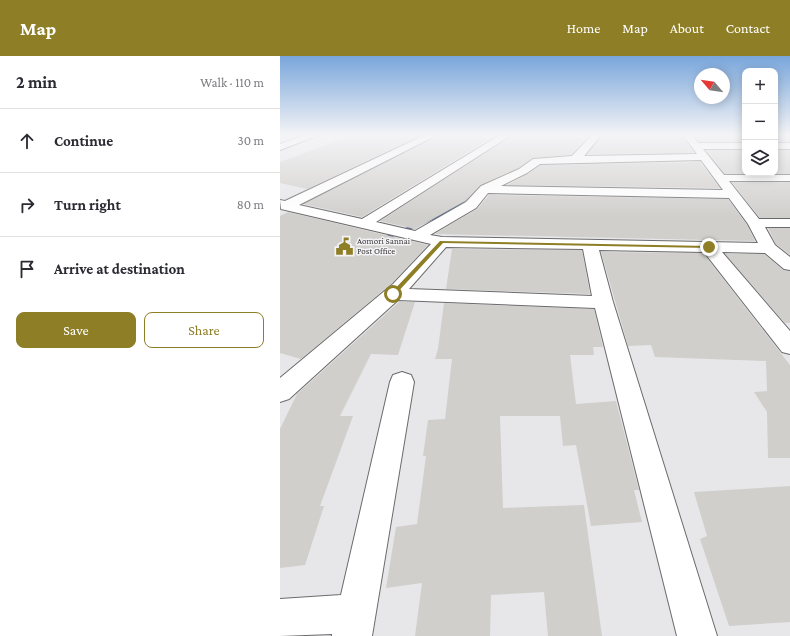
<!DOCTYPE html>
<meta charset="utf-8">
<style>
body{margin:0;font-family:"Crimson Pro",serif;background:#f7f7f7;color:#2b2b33}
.controls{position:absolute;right:12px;top:12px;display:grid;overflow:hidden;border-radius:8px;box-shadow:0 2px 10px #0003}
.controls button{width:36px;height:36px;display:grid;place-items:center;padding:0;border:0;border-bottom:1px solid #e1e1e2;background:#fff;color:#2b2b33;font:20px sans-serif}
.compass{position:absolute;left:414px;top:12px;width:36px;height:36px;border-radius:50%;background:#fff;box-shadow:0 2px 10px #0003;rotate:299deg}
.stop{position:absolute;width:12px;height:12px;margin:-9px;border:3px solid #8e7e25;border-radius:50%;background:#fff}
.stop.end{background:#8e7e25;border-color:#fff;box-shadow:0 1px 4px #0008}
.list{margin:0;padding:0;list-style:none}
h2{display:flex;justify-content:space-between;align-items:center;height:52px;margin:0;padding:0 16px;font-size:17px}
h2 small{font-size:13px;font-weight:400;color:#7c7c81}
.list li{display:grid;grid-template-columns:26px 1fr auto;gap:12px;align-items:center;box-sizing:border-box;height:64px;padding:0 16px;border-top:1px solid #e1e1e2}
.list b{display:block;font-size:15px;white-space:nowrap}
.list em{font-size:13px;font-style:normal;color:#7c7c81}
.actions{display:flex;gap:8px;padding:12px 16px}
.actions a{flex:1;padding:9px 0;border:1px solid #8e7e25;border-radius:8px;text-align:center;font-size:14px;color:#8e7e25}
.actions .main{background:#8e7e25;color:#fff}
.icon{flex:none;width:22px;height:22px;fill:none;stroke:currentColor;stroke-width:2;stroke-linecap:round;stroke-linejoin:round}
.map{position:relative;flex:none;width:510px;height:580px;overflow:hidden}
header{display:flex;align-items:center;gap:24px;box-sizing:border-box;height:56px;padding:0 20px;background:#8e7e25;color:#fff}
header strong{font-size:19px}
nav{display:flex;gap:22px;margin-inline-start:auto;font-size:14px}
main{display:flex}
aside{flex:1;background:#fff}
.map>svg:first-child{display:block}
</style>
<header>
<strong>Map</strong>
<nav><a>Home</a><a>Map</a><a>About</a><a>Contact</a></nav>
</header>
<main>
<aside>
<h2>2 min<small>Walk · 110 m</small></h2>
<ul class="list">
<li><svg class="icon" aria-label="ahead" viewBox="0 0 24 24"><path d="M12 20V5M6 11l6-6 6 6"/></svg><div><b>Continue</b></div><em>30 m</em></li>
<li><svg class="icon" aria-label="right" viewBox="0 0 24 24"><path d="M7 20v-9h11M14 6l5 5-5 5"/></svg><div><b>Turn right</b></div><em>80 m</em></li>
<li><svg class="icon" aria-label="arrive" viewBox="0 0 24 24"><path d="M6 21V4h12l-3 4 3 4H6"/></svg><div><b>Arrive at destination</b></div></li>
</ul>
<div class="actions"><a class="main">Save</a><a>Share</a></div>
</aside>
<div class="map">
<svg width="510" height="580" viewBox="0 0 510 580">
<rect width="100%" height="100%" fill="#e7e7ea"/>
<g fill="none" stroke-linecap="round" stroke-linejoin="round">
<path fill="#62769e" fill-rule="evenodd" d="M 185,138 L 190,139 L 181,150 L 167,158 L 110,182 L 104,188 L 99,187 L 106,180 L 163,156 L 177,148 Z"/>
</g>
<path fill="#d1cfcc" d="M 73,79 L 141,79 L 27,133 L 0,127 L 0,106 Z
M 158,79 L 216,79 L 82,161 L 23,148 Z
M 232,79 L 309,79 L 291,99 L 253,102 L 238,112 L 200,129 L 185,145 L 135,173 L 100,165 Z
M 322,79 L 402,79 L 414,97 L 307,98 Z
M 414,79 L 465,79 L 465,86 L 419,86 Z
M 495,80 L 510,80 L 510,86 L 495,86 Z
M 426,94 L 465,94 L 465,117 L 495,117 L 495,94 L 510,94 L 510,118 L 445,118 Z
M 420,106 L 440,132 L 227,129 L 248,118 L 260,109 Z
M 452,126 L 510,126 L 510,162 L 480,162 Z
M 209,139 L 448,143 L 467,169 L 475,185 L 154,178 L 197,153 Z
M 8,156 L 148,189 L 112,227 L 21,303 L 0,297 L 0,160 Z
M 488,172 L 510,172 L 510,199 L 496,188 Z
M 172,193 L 302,194 L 310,238 L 166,233 Z
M 321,196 L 423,197 L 510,309 L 510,402 L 488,402 L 487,356 L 474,336 L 487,335 L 486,305 L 375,301 L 371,289 L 348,290 Z
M 445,198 L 484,198 L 503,214 L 510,215 L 510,267 L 505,267 Z
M 119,246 L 135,246 L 118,299 L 91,298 L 60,360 L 73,360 L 40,450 L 44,450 L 25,509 L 0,512 L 0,373 L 17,338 Z
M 164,247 L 314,253 L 323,291 L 313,291 L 314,299 L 290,299 L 296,348 L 336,345 L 359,434 L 354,434 L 362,466 L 311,470 L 296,389 L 283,390 L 280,360 L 220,360 L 223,452 L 304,449 L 322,580 L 268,580 L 264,536 L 211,539 L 210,580 L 135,580 L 142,527 L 106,532 L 116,471 L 137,468 L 146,400 L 143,400 L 148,364 L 165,363 L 172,303 L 155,303 L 158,293 Z
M 510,430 L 510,566 L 449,570 L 420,483 L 427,480 L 414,436 Z"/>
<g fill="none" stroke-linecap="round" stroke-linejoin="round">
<defs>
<path id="minor" d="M 145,79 L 157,79 L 19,149 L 82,163 L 220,79 L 231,79 L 96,166 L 135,175 L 186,146 L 201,130 L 239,113 L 253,103 L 292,100 L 312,79 L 321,79 L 304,100 L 417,98 L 403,79 L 412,79 L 418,87 L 465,87 L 465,93 L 423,93 L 444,119 L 510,119 L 510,125 L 449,125 L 479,163 L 510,163 L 510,171 L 485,171 L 495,189 L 510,201 L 510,214 L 504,213 L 485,197 L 442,196 L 510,275 L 510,298 L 502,296 L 424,196 L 319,194 L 333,246 L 437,580 L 397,580 L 315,252 L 118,244 L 9,343 L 0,346 L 0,322 L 113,228 L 151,188 L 1,153 L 0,144 L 5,145 ZM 421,104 L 443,134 L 221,130 L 247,117 L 260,108 ZM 208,137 L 449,142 L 468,168 L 478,187 L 162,181 L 150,179 L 196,152 ZM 166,191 L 303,193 L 312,240 L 129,233 Z
M 495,87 L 510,87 L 510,93 L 495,93 Z
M 122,316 L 131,319 L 134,326 L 92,580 L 52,580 L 52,578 L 0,580 L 0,543 L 61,539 L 110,326 L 113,319 Z"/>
<path id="major" d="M 25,79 L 39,79 L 0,94 L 0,88 Z"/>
</defs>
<use href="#minor" stroke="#6b6b6d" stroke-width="2"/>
<use href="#major" stroke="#6b6b6d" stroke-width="2"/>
<path stroke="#a4a4a7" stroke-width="1" stroke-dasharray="1.5 1" stroke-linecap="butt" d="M 53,81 L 59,79"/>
<use href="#minor" fill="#fff" fill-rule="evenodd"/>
<use href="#major" fill="#fff" fill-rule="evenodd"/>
</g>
<linearGradient id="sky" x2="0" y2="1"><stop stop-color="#79a6db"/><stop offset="0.49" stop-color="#f4f4f6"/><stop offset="1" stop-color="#f4f4f6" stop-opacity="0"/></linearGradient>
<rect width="510" height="161" fill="url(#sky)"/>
<path fill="#8e7e25" d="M 160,185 L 429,190 L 432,191 L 429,192 L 163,187 L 115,239 L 111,239 L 111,237 Z"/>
<defs>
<symbol id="civic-bare" viewBox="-9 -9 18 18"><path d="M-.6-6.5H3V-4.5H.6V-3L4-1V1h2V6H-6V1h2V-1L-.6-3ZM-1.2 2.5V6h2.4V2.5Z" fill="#8e7e25" stroke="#f4f4f7" stroke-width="2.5" paint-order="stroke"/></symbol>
</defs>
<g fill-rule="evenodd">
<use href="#civic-bare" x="52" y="178" width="25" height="25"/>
</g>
<g text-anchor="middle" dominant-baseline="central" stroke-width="3" stroke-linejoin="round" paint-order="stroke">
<g font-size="9" fill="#3b3b3c" stroke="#f4f4f7" text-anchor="start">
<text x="77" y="185">Aomori Sannai<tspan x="77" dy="10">Post Office</tspan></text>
</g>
</g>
</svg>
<div class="controls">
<button>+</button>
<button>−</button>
<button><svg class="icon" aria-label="layers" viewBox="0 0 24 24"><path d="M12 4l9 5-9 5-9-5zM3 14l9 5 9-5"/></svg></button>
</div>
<svg class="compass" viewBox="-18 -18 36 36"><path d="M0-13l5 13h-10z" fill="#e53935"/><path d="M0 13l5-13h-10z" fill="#7c7c81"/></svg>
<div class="stop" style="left:113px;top:238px"></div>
<div class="stop end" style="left:429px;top:191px"></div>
</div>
</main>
